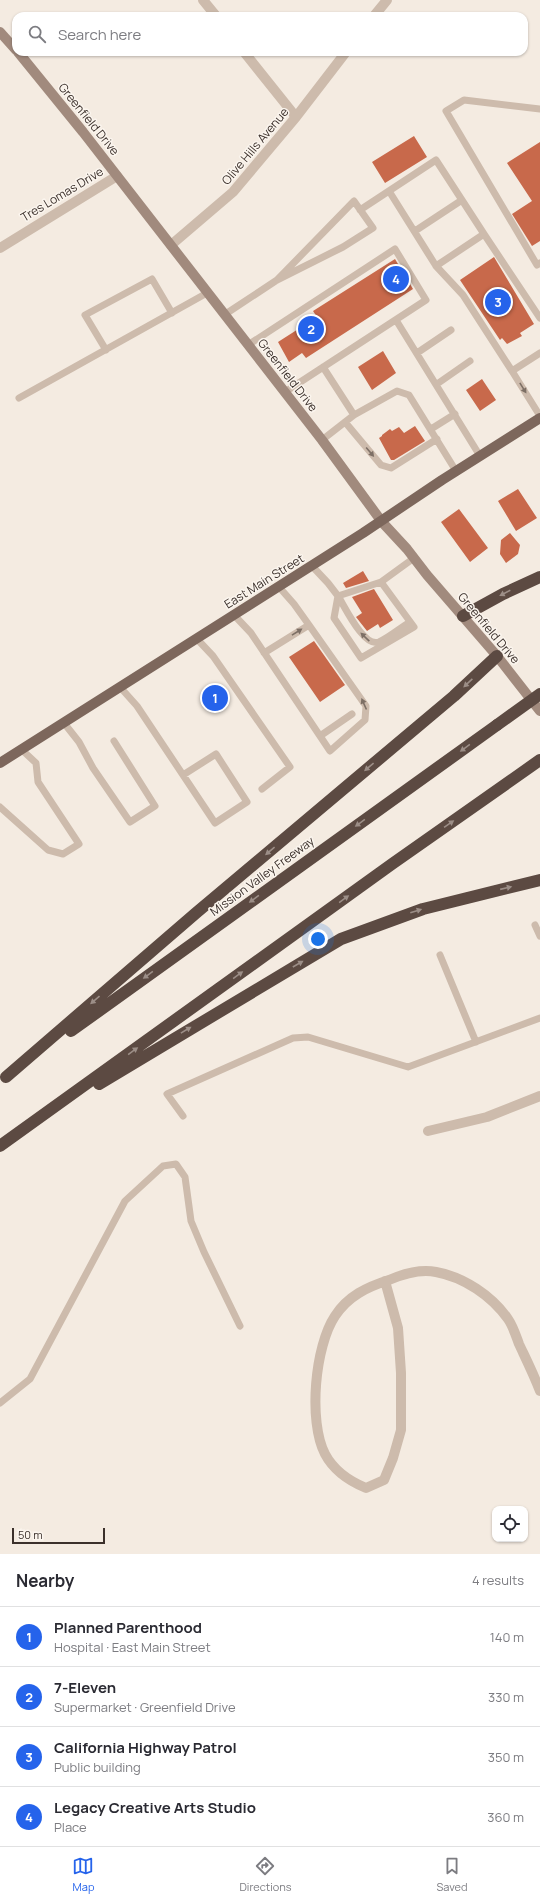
<!DOCTYPE html>
<meta charset="utf-8">
<style>
body{margin:0;font-family:Manrope,sans-serif;background:#f2f2f3;color:#2b2b33}
.controls{position:absolute;right:12px;bottom:12px;display:grid;overflow:hidden;border-radius:8px;box-shadow:0 1px 3px #0004}
.controls button{width:36px;height:36px;display:grid;place-items:center;padding:0;border:0;border-bottom:1px solid #e1e1e2;background:#fff;color:#2b2b33;font:20px sans-serif}
.scale{position:absolute;left:12px;bottom:10px;width:93px;box-sizing:border-box;padding-left:4px;border:2px solid #3b302b;border-top:0;font-size:11px;line-height:14px;white-space:nowrap;color:#3b302b;-webkit-text-stroke:3px #fbf5ee;paint-order:stroke}
.you{position:absolute;left:318px;top:939px;width:14px;height:14px;margin:-10px;border:3px solid #fff;border-radius:50%;background:#1a73e8;box-shadow:0 0 0 6px #1a73e833}
.badge{display:grid;place-items:center;width:26px;height:26px;border-radius:50%;background:#2563eb;color:#fff;font-size:13px;font-weight:700}
.pin{position:absolute;translate:-50% -50%;border:2px solid #fff;box-shadow:0 1px 4px #0006}
.list{margin:0;padding:0;list-style:none}
h2{display:flex;justify-content:space-between;align-items:center;height:52px;margin:0;padding:0 16px;font-size:17px}
h2 small{font-size:13px;font-weight:400;color:#7c7c81}
.list li{display:grid;grid-template-columns:26px 1fr auto;gap:12px;align-items:center;box-sizing:border-box;height:60px;padding:0 16px;border-top:1px solid #e1e1e2}
.list b{display:block;font-size:15px;white-space:nowrap}
.list p{margin:0;font-size:13px;white-space:nowrap;color:#7c7c81}
.list em{font-size:13px;font-style:normal;color:#7c7c81}
.icon{flex:none;width:22px;height:22px;fill:none;stroke:currentColor;stroke-width:2;stroke-linecap:round;stroke-linejoin:round}
.map{position:relative;flex:none;width:540px;height:1554px;overflow:hidden}
.search{position:absolute;background:#fff;box-shadow:0 1px 3px #0004;left:12px;right:12px;top:12px;height:44px;display:flex;align-items:center;gap:10px;box-sizing:border-box;padding:0 14px;border-radius:12px;color:#7c7c81;font-size:15px}
.sheet{height:292px;background:#fff}
nav{display:flex;justify-content:space-around;align-items:center;box-sizing:border-box;height:56px;border-top:1px solid #e1e1e2;background:#fff;font-size:11px;color:#7c7c81}
nav a{display:grid;justify-items:center;gap:2px}
nav .on{color:#2563eb}
.map>svg:first-child{display:block}
</style>
<div class="map">
<svg width="540" height="1554" viewBox="0 0 540 1554">
<rect width="100%" height="100%" fill="#f4ebe1"/>
<path fill="#c8694b" d="M 414,136 L 427,157 L 385,183 L 372,162 Z
M 540,142 L 540,241 L 532,246 L 512,214 L 532,201 L 507,163 Z
M 494,257 L 534,324 L 520,333 L 522,336 L 507,344 L 502,338 L 500,340 L 460,280 Z
M 395,259 L 413,289 L 306,358 L 302,353 L 289,362 L 278,342 L 317,317 L 313,311 Z
M 383,351 L 396,373 L 372,390 L 358,367 Z
M 482,379 L 496,400 L 480,411 L 466,390 Z
M 415,426 L 425,441 L 394,460 L 391,460 L 379,438 L 382,436 L 382,435 L 390,429 L 392,431 L 399,427 L 404,433 Z
M 518,489 L 537,518 L 516,531 L 498,501 Z
M 459,509 L 488,548 L 470,562 L 441,522 Z
M 510,533 L 520,545 L 518,554 L 506,563 L 500,554 L 501,540 Z
M 363,571 L 369,581 L 346,588 L 343,583 Z
M 374,589 L 393,620 L 380,628 L 378,624 L 367,631 L 356,617 L 362,613 L 352,597 Z
M 314,641 L 345,685 L 320,702 L 289,657 Z"/>
<g fill="none" stroke-linecap="round" stroke-linejoin="round">
<path stroke="#cdbbac" stroke-width="7" d="M 540,109 L 464,100 L 446,111 L 537,265 L 540,263
M 360,210 L 436,160 L 484,234 L 436,266 L 389,191
M 415,231 L 462,200
M 484,234 L 540,318
M 436,266 L 463,295 L 512,371
M 224,315 L 277,280 L 343,247 L 373,228 L 354,201 L 277,280
M 396,320 L 480,456
M 248,345 L 395,249 L 426,300 L 285,392
M 106,350 L 85,315 L 152,279 L 172,313
M 417,353 L 451,330
M 540,353 L 512,371 L 540,416
M 437,384 L 470,361
M 19,398 L 207,293
M 354,415 L 397,391 L 409,395 L 456,471
M 345,422 L 381,465 L 391,468 L 437,439
M 431,429 L 455,414
M 322,440 L 354,415 L 323,367
M 312,566 L 328,583 L 338,596 L 334,618 L 361,658 L 414,627 L 381,582 L 414,558
M 381,582 L 338,596 C 345,607 364,648 379,642 C 390,637 400,628 410,622
M 234,615 L 251,633 L 320,736 L 352,714
M 309,625 L 366,706 L 365,720 L 330,751 L 320,736
M 197,639 L 213,656 L 290,767 L 262,789
M 264,653 L 309,625 L 294,604 L 279,587
M 120,687 L 137,706 L 215,823 L 247,802 L 216,754 L 183,775
M 64,723 L 79,742 L 93,768 L 130,822 L 155,806 L 114,741
M 0,807 L 48,850 L 63,854 L 79,844 L 38,782 L 36,763 L 21,749
M 535,925 L 540,936
M 440,955 L 476,1042
M 183,1116 L 167,1094 L 293,1038 L 308,1037 L 408,1067 L 540,1018
M 0,1403 L 30,1379 L 125,1201 L 163,1166 L 176,1164 L 185,1177 L 191,1221 L 204,1252 L 240,1326"/>
<path stroke="#cdbbac" stroke-width="10" d="M 203,0 L 216,16
M 374,16 L 387,0
M 244,52 L 296,117
M 171,245 L 233,192 L 296,117 L 346,52
M 0,248 L 117,176
M 428,1131 L 487,1117 L 540,1096
M 385,1281 L 398,1328 L 401,1373 L 401,1430 L 393,1458 L 384,1480 L 366,1488 C 349,1481 334,1471 325,1454 C 308,1421 315,1346 335,1316 C 348,1296 367,1287 389,1280 C 403,1274 421,1269 436,1272 C 464,1277 492,1296 508,1319 C 513,1326 516,1336 519,1344 C 526,1359 534,1375 540,1391"/>
<path stroke="#a18a7d" stroke-width="10" d="M 0,32 L 16,50
M 18,52 L 83,132 L 322,440 L 382,522 L 407,549 L 427,575 L 497,656 L 540,711"/>
<path stroke="#7d675c" stroke-width="10" d="M 0,763 L 363,533 L 442,480 L 540,418"/>
<path stroke="#5c4a42" stroke-width="12" d="M 463,616 L 503,594 L 540,577
M 71,1031 L 497,725
M 6,1077 L 196,913 L 454,696 L 497,656
M 99,1084 L 341,939 L 423,909 L 540,880
M 0,1146 L 392,864 L 540,760"/>
<path stroke="#5c4a42" stroke-width="12" d="M 497,725 L 540,694"/>
</g>
<defs><path id="oneway-solid" d="M-6-.8H1V-3.2L6.5 0L1 3.2V.8H-6Z"/></defs>
<g fill="#7d6f65">
<use href="#oneway-solid" transform="translate(523 388) rotate(58)"/>
<use href="#oneway-solid" transform="translate(370 452) rotate(50)"/>
<use href="#oneway-solid" transform="translate(297 632) rotate(-32)"/>
<use href="#oneway-solid" transform="translate(365 637) rotate(-136)"/>
<use href="#oneway-solid" transform="translate(364 704) rotate(-114)"/>
</g>
<g fill="#9c8e87">
<use href="#oneway-solid" transform="translate(505 593) rotate(153)"/>
<use href="#oneway-solid" transform="translate(468 683) rotate(137)"/>
<use href="#oneway-solid" transform="translate(465 748) rotate(144)"/>
<use href="#oneway-solid" transform="translate(369 767) rotate(140)"/>
<use href="#oneway-solid" transform="translate(360 823) rotate(144)"/>
<use href="#oneway-solid" transform="translate(449 824) rotate(-35)"/>
<use href="#oneway-solid" transform="translate(270 851) rotate(140)"/>
<use href="#oneway-solid" transform="translate(506 888) rotate(-13)"/>
<use href="#oneway-solid" transform="translate(254 899) rotate(144)"/>
<use href="#oneway-solid" transform="translate(344 899) rotate(-36)"/>
<use href="#oneway-solid" transform="translate(416 911) rotate(-18)"/>
<use href="#oneway-solid" transform="translate(298 964) rotate(-30)"/>
<use href="#oneway-solid" transform="translate(148 975) rotate(144)"/>
<use href="#oneway-solid" transform="translate(238 975) rotate(-36)"/>
<use href="#oneway-solid" transform="translate(95 1000) rotate(139)"/>
<use href="#oneway-solid" transform="translate(186 1030) rotate(-31)"/>
<use href="#oneway-solid" transform="translate(133 1051) rotate(-36)"/>
</g>
<g text-anchor="middle" dominant-baseline="central" stroke-width="3" stroke-linejoin="round" paint-order="stroke">
<g font-size="12" fill="#3b302b" stroke="#fbf5ee">
<text transform="translate(89 119) rotate(51)">Greenfield Drive</text>
<text transform="translate(255 146) rotate(-50)">Olive Hills Avenue</text>
<text transform="translate(62 194) rotate(-31)">Tres Lomas Drive</text>
<text transform="translate(288 375) rotate(52)">Greenfield Drive</text>
<text transform="translate(264 581) rotate(-32)">East Main Street</text>
<text transform="translate(489 628) rotate(50)">Greenfield Drive</text>
<text transform="translate(262 876) rotate(-36)">Mission Valley Freeway</text>
</g>
</g>
</svg>
<div class="controls">
<button><svg class="icon" aria-label="locate" viewBox="0 0 24 24"><circle cx="12" cy="12" r="6"/><path d="M12 2v4M12 18v4M2 12h4M18 12h4"/></svg></button>
</div>
<div class="scale">50 m</div>
<div class="you"></div>
<div class="pin badge" style="left:215px;top:698px">1</div>
<div class="pin badge" style="left:311px;top:329px">2</div>
<div class="pin badge" style="left:498px;top:302px">3</div>
<div class="pin badge" style="left:396px;top:279px">4</div>
<div class="search"><svg class="icon" aria-label="search" viewBox="0 0 24 24"><circle cx="10" cy="10" r="6"/><path d="M15 15l6 6"/></svg>Search here</div>
</div>
<section class="sheet">
<h2>Nearby<small>4 results</small></h2>
<ul class="list">
<li><span class="badge">1</span><div><b>Planned Parenthood</b><p>Hospital · East Main Street</p></div><em>140 m</em></li>
<li><span class="badge">2</span><div><b>7-Eleven</b><p>Supermarket · Greenfield Drive</p></div><em>330 m</em></li>
<li><span class="badge">3</span><div><b>California Highway Patrol</b><p>Public building</p></div><em>350 m</em></li>
<li><span class="badge">4</span><div><b>Legacy Creative Arts Studio</b><p>Place</p></div><em>360 m</em></li>
</ul>
</section>
<nav>
<a class="on"><svg class="icon" aria-label="map" viewBox="0 0 24 24"><path d="M3 6l6-2 6 2 6-2v14l-6 2-6-2-6 2zM9 4v14M15 6v14"/></svg>Map</a>
<a><svg class="icon" aria-label="directions" viewBox="0 0 24 24"><path d="M12 3l9 9-9 9-9-9zM9 14v-3h6M13 9l2 2-2 2"/></svg>Directions</a>
<a><svg class="icon" aria-label="saved" viewBox="0 0 24 24"><path d="M7 4h10v16l-5-4-5 4z"/></svg>Saved</a>
</nav>
